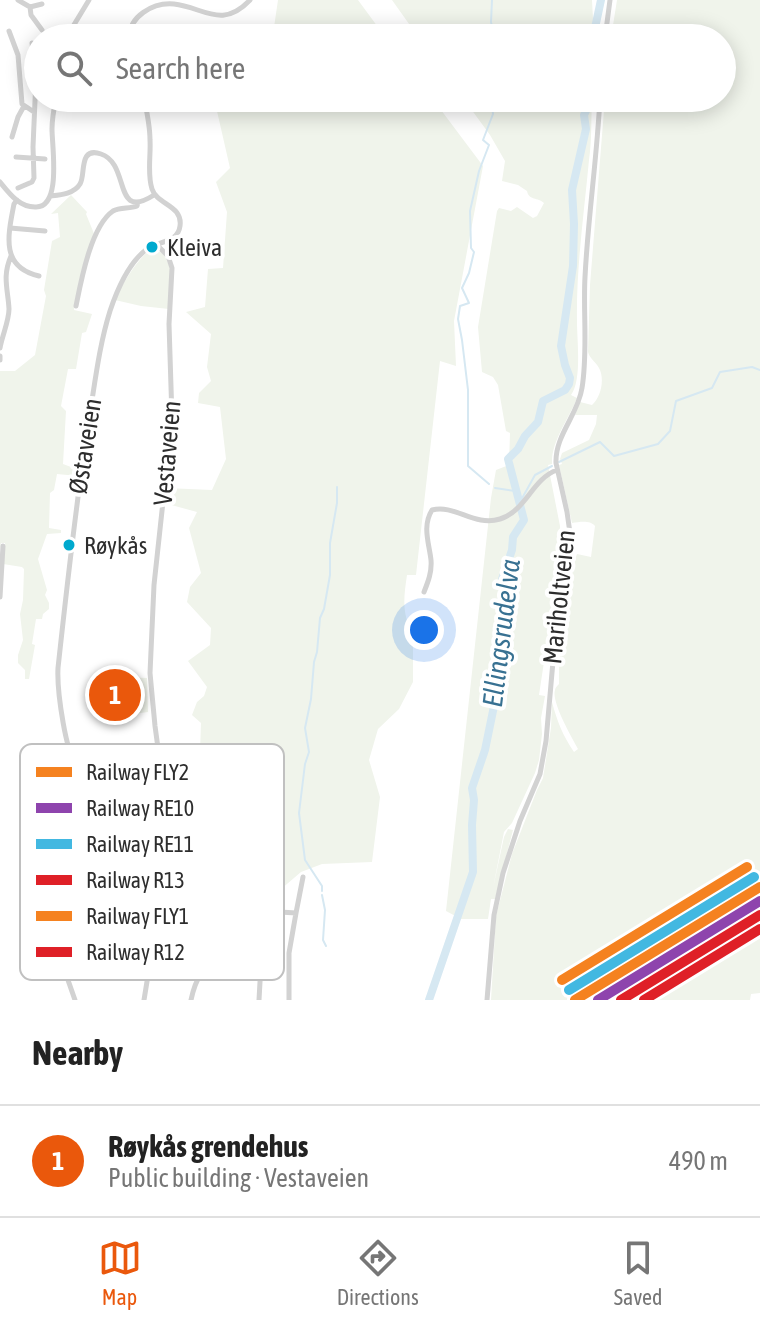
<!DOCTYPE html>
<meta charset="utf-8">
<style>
body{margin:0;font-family:"Asap Condensed",sans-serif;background:#f6f6f6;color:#222}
.you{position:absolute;left:424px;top:630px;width:28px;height:28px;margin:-20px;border:6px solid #fff;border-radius:50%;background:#1a73e8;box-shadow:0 0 0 12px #1a73e833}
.badge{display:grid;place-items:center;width:52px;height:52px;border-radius:50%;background:#ea580c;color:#fff;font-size:26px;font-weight:700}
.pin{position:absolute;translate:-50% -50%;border:4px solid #fff;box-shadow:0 2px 8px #0006}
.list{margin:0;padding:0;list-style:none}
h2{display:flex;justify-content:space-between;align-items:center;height:104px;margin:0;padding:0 32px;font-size:34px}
h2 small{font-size:26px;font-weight:400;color:#767676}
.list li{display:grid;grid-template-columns:52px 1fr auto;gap:24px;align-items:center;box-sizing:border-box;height:112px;padding:0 32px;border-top:2px solid #e0e0e0}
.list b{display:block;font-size:30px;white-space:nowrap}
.list p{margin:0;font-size:26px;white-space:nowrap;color:#767676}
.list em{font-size:26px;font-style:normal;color:#767676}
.icon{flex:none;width:44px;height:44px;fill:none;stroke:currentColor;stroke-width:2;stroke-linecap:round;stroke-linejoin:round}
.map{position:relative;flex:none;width:760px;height:1000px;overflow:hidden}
.search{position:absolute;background:#fff;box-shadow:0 4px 20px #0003;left:24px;right:24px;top:24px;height:88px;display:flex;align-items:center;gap:20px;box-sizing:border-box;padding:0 28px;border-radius:44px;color:#767676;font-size:30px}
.sheet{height:216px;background:#fff}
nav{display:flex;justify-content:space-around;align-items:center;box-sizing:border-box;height:112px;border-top:2px solid #e0e0e0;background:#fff;font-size:22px;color:#767676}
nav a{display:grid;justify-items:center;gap:4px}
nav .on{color:#ea580c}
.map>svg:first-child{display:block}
</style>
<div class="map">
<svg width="760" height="1000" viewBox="0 0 760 1000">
<rect width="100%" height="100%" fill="#fff"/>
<path fill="#f0f4eb" d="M 278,0 L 358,0 L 386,38 L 263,38 L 273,34 Z
M 392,0 L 592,0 L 594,38 L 419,38 Z
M 617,0 L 760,0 L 760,993 L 751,994 L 750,1000 L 491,1000 L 496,916 L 512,854 L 537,790 L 543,778 L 551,728 L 552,702 C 557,721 563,736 574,752 L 578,749 C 572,738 551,702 555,690 C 555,688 557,686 559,684 L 559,644 L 573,565 L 577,554 L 591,557 L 595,526 C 590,520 580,522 572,523 L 559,465 L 562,464 L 560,459 L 562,453 L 589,440 L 596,424 L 597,415 L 575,415 L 580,402 L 592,405 C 601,397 605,379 599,368 C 595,361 590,359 588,352 L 590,285 L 605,98 L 722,98 L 722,38 L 611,38 Z
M 214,98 L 432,98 L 483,166 L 454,321 L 456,366 L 440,361 L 416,575 L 407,575 C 404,596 401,614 413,633 L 413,682 L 399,709 L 378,729 L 369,760 L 380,797 L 372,862 L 322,864 L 301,872 L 217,944 L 214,942 L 215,934 L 210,932 L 190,934 L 199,914 L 206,849 L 194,821 L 210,791 L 209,771 L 200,752 L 201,723 L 192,715 L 197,702 L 204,696 L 207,687 L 188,661 L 210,645 L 211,628 L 187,602 L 190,587 L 201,573 L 189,528 L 197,512 L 164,503 L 166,488 L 212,490 L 226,459 L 220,407 L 198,403 L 199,393 L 211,381 L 207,367 L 211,334 L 186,312 L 205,307 L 208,269 L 223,268 L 227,212 L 216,182 L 230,168 Z
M 463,98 L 592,98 C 591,119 592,140 589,160 C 584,214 576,268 577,322 C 577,341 582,380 571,395 L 577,398 C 569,419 551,441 552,464 L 548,465 L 560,526 L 561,549 L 539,695 L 545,696 L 541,718 L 542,734 L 539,760 L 535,773 L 512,823 L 504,832 L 493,888 L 504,837 L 508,829 L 513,830 L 495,899 L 491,899 L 488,919 L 461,919 L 446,911 L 491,498 L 496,470 L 509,465 L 510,433 L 506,431 L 498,385 L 493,377 L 482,372 L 478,327 L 497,211 L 499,208 L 511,211 L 517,207 L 533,218 L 537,216 L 544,203 C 538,197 529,201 527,191 L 518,185 L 502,181 L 505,161 L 490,135 Z
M 71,195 L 87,212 L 86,214 L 95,236 L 80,277 L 74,310 L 92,314 L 86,332 L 82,333 L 76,369 L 68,369 L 61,406 L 66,411 L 63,464 L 79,470 L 78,476 L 57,474 L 54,490 L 50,493 L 49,528 L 61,530 L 61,533 L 47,534 L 38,559 L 47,590 L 45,595 L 49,603 L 49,609 L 43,614 L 42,619 L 36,619 L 32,644 L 35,645 L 29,679 L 25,679 L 25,670 L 18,663 L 18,655 L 23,640 L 20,614 L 23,600 L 24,569 L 22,567 L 3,564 L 5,543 L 1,543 L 0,550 L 0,371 L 15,371 L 35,355 L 46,296 L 44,290 L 52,241 L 60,237 L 58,213 L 51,214 Z
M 152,248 L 164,254 L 170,268 L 169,309 L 141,306 L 115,300 C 125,280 135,262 152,248 Z
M 123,677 L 147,678 L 148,712 L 126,715 Z"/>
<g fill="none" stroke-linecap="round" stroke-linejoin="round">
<path stroke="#d6e8f2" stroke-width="2" d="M 492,0 L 491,22 L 494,38
M 559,462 L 600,442 L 614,456 L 658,444 L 670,431 L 676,401 L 712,388 L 720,372 L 752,367 L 760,370
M 489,484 L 468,466 L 468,390 L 462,340 L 458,319 L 460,306 L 469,303 L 462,288 L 469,273 L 474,252 L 471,248 L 470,211 L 479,171 L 489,145 L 483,140 L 493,114 L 491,98
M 495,488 L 515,491
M 520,502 L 535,475 L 552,466
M 322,891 L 322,886 L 305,860 L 299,813 L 305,764 L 309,752 L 305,728 L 311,699 L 314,662 L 317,652 L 320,618 L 324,609 L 330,575 L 330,543 L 337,503 L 337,487
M 322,895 L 325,910 L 323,940 L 326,946"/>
<path stroke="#d6e8f2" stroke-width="8" d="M 596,38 L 595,28 L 601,0
M 429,1000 L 473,872 L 472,825 L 474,800 L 472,788 L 485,750 L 494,706 L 494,690 L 503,634 L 500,606 L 503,592 L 502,579 L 512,550 L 513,537 L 524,520 L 508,459 L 518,449 L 525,436 L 538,422 L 543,401 L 565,390 L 569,384 L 570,378 L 565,365 L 561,346 L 573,266 L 574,224 L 572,190 L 586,129 L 584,115 L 590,102 L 590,98"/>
<path stroke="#d2d2d2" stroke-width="5" d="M 18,0 L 30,7 L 42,4
M 30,7 L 31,15 L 42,30
M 9,31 L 18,55 L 22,104 L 34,112
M 66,38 L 89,0
M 130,38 C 128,17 153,2 174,4 C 203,7 222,30 250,0
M 605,38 L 610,0
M 144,98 C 147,112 150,126 150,140 C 151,155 147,174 152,189 C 157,205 183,205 180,226 C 178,243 158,241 147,249 C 128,263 117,290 110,311 C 99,346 95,383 89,419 C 76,502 67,585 58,668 C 57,687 65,761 81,770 C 92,776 107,774 119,775 C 134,777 148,779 163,781
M 12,137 L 18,117 L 24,106
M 16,157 L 45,159
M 0,182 C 9,193 19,207 35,207 C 62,209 52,147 52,129 C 52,119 54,108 56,98
M 18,188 L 32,182 L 34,178 L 33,147 L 36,78 L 32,43
M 51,196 C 60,195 74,194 80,184 C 86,175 78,146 101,154 C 131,164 112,222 154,195
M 17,200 L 14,204 C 8,235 0,267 39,276
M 10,228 L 45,231
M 76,306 C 81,281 91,226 113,211 C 120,207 130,209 137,206 L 138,202
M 0,348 C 2,336 9,321 9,309 C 8,289 2,277 11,256
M 0,356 L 0,360
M 424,592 C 428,582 432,572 431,560 C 429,543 422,526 432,510 C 455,504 474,527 500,519 C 526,511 532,479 557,470
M 0,597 L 3,546
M 233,949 L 251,940 L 280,912 L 296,913 L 303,877
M 75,1000 L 55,943 L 36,869 L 32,838 L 31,774 L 37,767 C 74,767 72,871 76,897 L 81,905 C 93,911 113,911 121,897 C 126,888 126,876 128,866 C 132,837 135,807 138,778
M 144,1000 L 158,914 L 166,839 L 164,792 L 155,726 L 150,673 L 154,585 L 172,418 L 169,324 L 172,268 L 168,256 L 157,245
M 191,1000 C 194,986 200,966 216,963 C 222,961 229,963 236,962 C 246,962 253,958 261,964 L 259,1000
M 289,1000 L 289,953 L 296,913
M 487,1000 L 494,915 L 503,873 L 520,821 L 540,774 L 546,741 L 556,627 L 571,540 L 567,512 L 556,463 C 555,435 578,415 582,388 C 588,352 583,313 585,277 C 588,217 597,158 600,98"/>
<defs>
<path id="rail-1" d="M 575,1000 L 760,887"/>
<path id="rail-2" d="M 598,1000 L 760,901"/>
<path id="rail-3" d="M 569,990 L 754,877"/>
<path id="rail-4" d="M 621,1000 L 760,915"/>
<path id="rail-5" d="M 562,980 L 747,867"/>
<path id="rail-6" d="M 644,1000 L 760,929"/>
</defs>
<use href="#rail-1" stroke="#fff" stroke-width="16"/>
<use href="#rail-2" stroke="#fff" stroke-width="16"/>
<use href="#rail-3" stroke="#fff" stroke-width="16"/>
<use href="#rail-4" stroke="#fff" stroke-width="16"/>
<use href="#rail-5" stroke="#fff" stroke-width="16"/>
<use href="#rail-6" stroke="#fff" stroke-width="16"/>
<use href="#rail-1" stroke="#f58220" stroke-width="10"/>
<use href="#rail-2" stroke="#8e44ad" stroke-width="10"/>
<use href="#rail-3" stroke="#42b8e1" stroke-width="10"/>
<use href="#rail-4" stroke="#df2027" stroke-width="10"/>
<use href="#rail-5" stroke="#f58220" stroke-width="10"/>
<use href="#rail-6" stroke="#df2027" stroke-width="10"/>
</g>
<g fill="#00a9ce" stroke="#fff" stroke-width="3">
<circle cx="152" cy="247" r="7"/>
<circle cx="69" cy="545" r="7"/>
</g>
<g text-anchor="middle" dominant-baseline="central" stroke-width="8" stroke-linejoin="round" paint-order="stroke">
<g font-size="24" fill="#2d2d2d" stroke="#fff" text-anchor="start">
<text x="167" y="247">Kleiva</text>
<text x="84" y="545">Røykås</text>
</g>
<g font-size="26" fill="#2d2d2d" stroke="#fff">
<text transform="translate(85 446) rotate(-81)">Østaveien</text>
<text transform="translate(167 453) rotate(-85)">Vestaveien</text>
<text transform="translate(559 597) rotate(-84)">Mariholtveien</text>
</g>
<g font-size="28" font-style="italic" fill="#387192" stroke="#fff">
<text transform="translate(501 633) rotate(-83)">Ellingsrudelva</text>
</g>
</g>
<rect x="20" y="744" width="264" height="236" rx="12" fill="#fff" stroke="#c0c0c0" stroke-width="2"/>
<rect x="36" y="767" width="36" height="10" fill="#f58220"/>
<rect x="36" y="803" width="36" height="10" fill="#8e44ad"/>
<rect x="36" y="839" width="36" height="10" fill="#42b8e1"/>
<rect x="36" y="875" width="36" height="10" fill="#df2027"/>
<rect x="36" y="911" width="36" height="10" fill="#f58220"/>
<rect x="36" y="947" width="36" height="10" fill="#df2027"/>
<g font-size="22" fill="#2d2d2d">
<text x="86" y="780">Railway FLY2</text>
<text x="86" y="816">Railway RE10</text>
<text x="86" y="852">Railway RE11</text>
<text x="86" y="888">Railway R13</text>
<text x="86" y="924">Railway FLY1</text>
<text x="86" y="960">Railway R12</text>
</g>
</svg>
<div class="you"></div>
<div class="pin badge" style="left:115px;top:695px">1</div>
<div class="search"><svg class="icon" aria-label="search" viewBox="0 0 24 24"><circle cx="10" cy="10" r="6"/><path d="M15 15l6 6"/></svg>Search here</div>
</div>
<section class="sheet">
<h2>Nearby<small></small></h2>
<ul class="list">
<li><span class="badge">1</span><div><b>Røykås grendehus</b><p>Public building · Vestaveien</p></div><em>490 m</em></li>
</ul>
</section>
<nav>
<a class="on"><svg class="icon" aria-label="map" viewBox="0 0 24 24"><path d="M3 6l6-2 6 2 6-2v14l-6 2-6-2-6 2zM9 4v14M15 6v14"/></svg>Map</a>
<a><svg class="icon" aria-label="directions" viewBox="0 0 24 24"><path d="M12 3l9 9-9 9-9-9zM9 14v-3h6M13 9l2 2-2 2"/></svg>Directions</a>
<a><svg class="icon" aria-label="saved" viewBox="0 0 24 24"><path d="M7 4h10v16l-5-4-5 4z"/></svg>Saved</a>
</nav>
